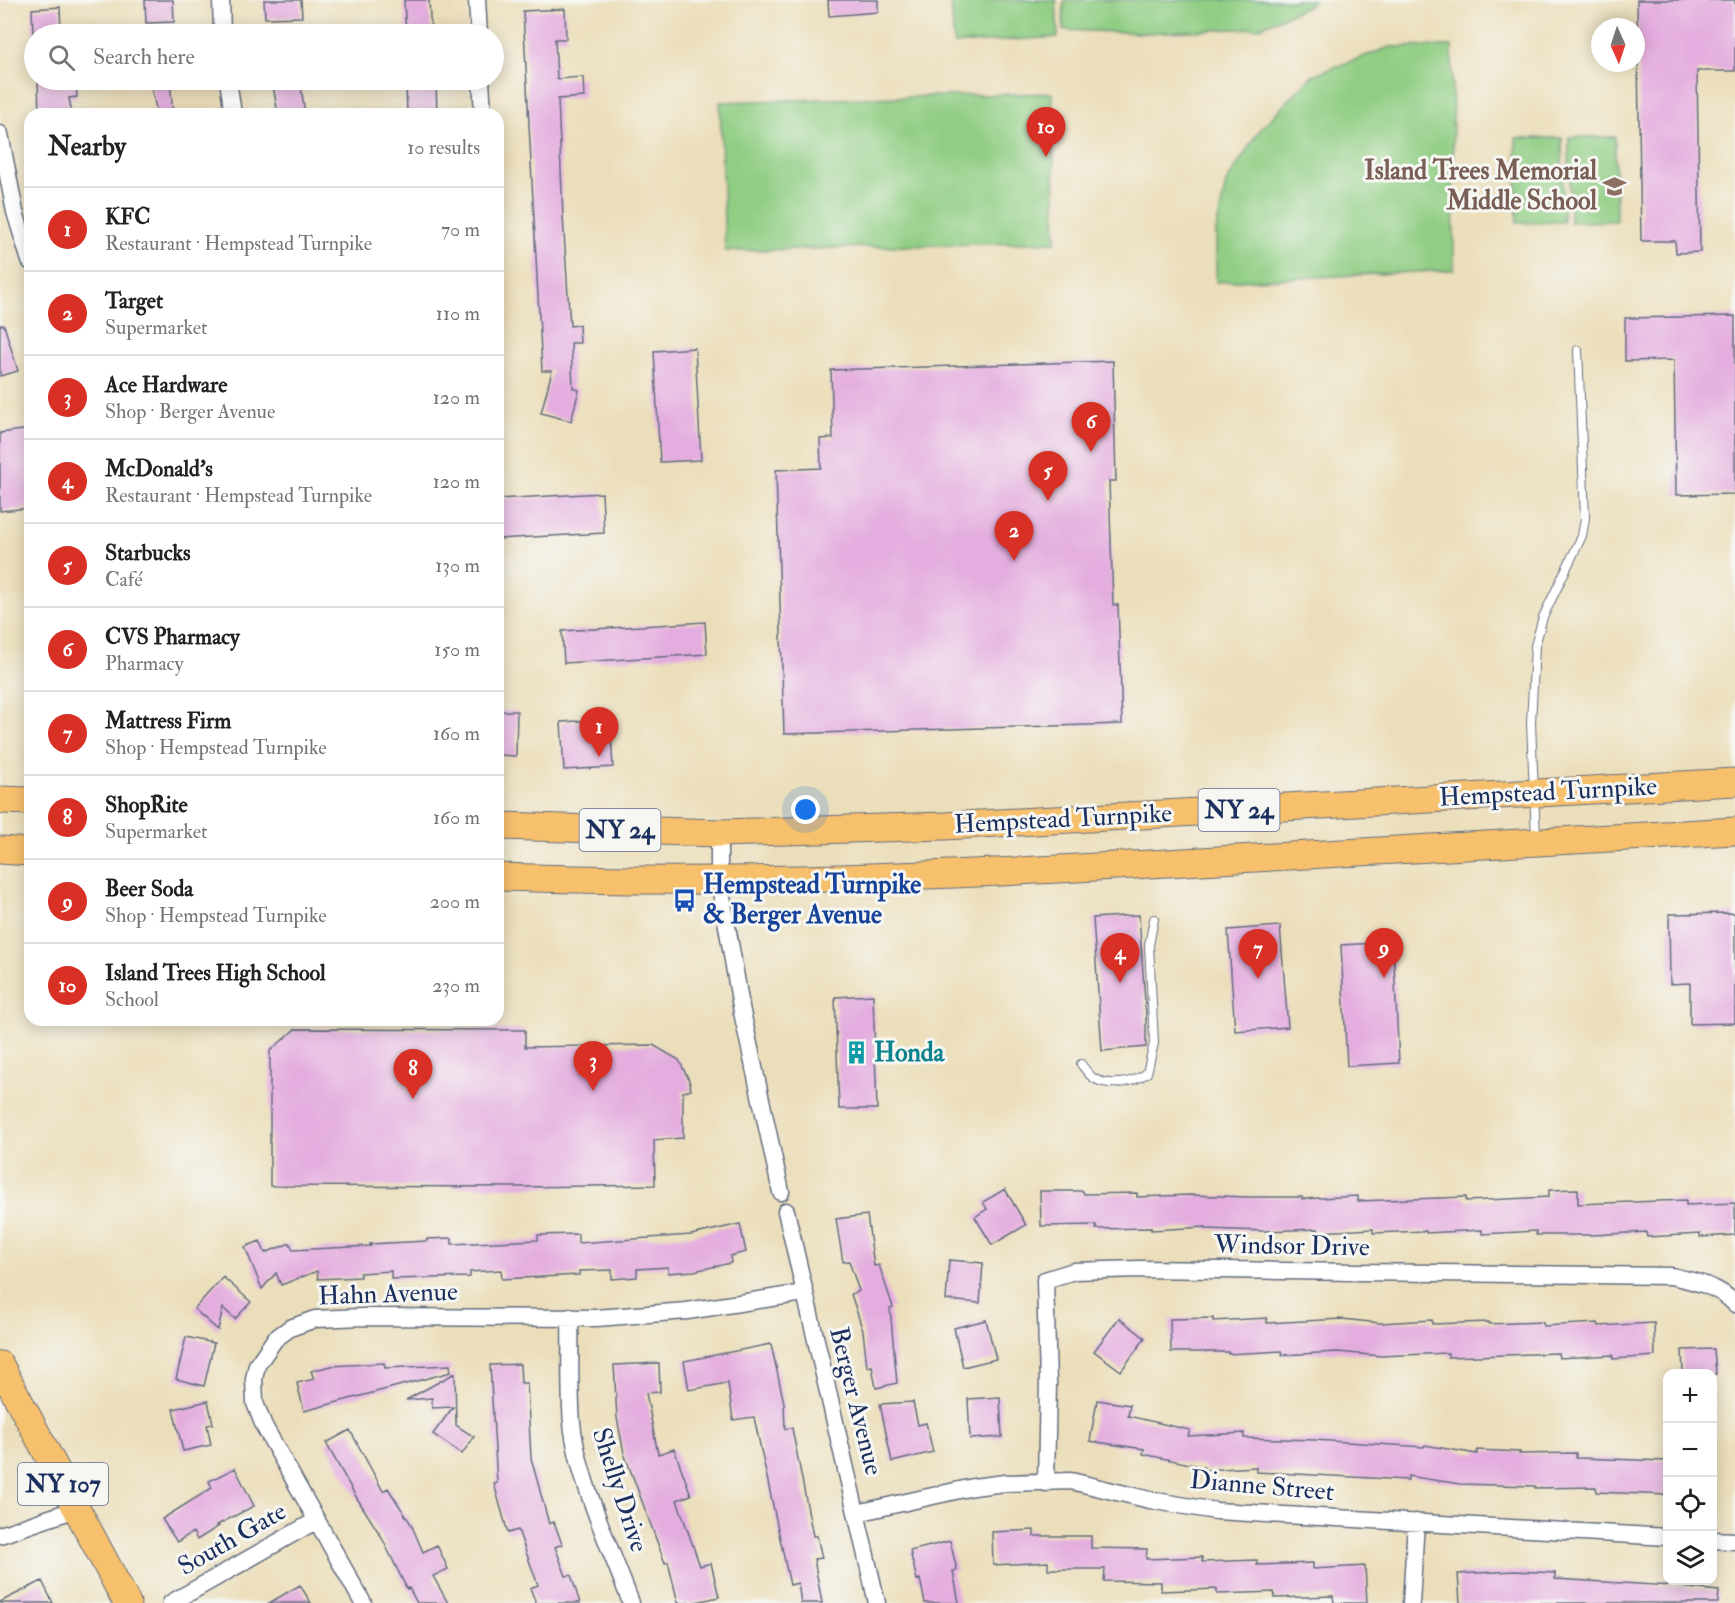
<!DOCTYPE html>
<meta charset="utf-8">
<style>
body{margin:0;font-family:"IM FELL Double Pica",serif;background:#f6f6f6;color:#222}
.controls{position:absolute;right:18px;bottom:18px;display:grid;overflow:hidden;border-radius:12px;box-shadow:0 3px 15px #0003}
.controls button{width:54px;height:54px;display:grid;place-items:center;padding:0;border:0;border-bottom:2px solid #e0e0e0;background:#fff;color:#222;font:30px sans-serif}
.compass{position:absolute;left:1591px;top:18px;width:54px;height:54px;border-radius:50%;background:#fff;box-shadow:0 3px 15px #0003;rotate:177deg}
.you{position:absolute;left:806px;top:810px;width:21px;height:21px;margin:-15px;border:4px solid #fff;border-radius:50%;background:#1a73e8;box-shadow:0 0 0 9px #1a73e833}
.badge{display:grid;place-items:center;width:39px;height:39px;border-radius:50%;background:#d93025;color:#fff;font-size:20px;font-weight:700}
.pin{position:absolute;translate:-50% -50px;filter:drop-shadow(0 2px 3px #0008)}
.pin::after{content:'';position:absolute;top:32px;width:21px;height:18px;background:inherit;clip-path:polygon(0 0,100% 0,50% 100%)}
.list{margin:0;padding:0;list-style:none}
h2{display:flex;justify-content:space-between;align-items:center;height:78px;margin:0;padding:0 24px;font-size:26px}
h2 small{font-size:20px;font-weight:400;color:#767676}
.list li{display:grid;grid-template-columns:39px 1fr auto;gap:18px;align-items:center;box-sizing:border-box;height:84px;padding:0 24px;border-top:2px solid #e0e0e0}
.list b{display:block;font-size:22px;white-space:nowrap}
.list p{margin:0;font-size:20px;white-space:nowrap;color:#767676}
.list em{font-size:20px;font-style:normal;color:#767676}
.icon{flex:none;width:33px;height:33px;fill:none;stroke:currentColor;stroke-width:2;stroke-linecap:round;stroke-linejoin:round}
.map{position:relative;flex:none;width:1735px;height:1603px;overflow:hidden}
.search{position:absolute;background:#fff;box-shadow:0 3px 15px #0003;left:24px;top:24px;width:480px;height:66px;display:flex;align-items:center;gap:15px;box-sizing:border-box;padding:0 21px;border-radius:33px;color:#767676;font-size:22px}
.panel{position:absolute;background:#fff;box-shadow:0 3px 15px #0003;left:24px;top:108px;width:480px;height:918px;border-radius:18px}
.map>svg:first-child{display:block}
</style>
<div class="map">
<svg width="1735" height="1603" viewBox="0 0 1735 1603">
<rect width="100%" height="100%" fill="#f6f6f2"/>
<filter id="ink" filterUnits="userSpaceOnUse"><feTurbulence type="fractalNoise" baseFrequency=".0167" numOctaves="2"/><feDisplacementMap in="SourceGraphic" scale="12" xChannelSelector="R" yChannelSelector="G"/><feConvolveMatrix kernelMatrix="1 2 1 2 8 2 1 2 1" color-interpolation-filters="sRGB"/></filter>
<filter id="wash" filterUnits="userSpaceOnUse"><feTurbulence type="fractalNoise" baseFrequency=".008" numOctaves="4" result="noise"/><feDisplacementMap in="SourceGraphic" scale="24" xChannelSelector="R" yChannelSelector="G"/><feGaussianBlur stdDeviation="1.35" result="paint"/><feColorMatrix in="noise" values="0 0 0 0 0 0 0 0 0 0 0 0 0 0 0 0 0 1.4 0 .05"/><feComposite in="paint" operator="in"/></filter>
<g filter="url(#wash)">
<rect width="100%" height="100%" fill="#ebdeba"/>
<path fill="#91ce84" stroke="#567e71" stroke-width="1.5" d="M 951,0 L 1056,0 L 1058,37 L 954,44 Z
M 1064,0 L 1314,0 L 1308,6 L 1258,28 L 1143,33 L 1063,30 Z
M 1452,46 L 1454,270 L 1216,282 L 1216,230 L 1226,183 L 1259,131 L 1313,75 L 1390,47 Z
M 1052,93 L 1056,242 L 725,251 L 720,102 Z
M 1569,137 L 1615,137 L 1616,221 L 1570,222 Z
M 1516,138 L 1562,138 L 1563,222 L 1517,223 Z"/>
<g id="blocks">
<path fill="#e4addf" d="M 145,0 L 173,0 L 174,22 L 146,23 Z
M 264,0 L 301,0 L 302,17 L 265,18 Z
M 404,0 L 429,0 L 431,34 L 406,34 Z
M 828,0 L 878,0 L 878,12 L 829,16 Z
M 1637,0 L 1735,0 L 1735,71 L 1697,71 L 1700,252 L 1676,253 L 1675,241 L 1641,241 Z
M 60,7 L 61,34 L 33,34 L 32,9 Z
M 565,9 L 566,39 L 555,39 L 557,79 L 583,77 L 584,97 L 558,99 L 563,217 L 570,326 L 579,325 L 580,343 L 571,343 L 573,388 L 579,390 L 571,421 L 541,413 L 552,371 L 542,371 L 523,11 Z
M 38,80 L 76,80 L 77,97 L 69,98 L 72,114 L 39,114 Z
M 150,80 L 170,80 L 173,114 L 157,114 Z
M 272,80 L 300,80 L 305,114 L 278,114 Z
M 436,84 L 437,114 L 407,114 L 406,85 Z
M 1735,316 L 1735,494 L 1676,495 L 1674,360 L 1625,361 L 1625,318 Z
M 0,325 L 4,325 L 18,371 L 0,376 Z
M 695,348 L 701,460 L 660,462 L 654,351 Z
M 1113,361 L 1116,481 L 1109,481 L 1113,605 L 1118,605 L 1122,724 L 784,734 L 776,470 L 821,468 L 820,439 L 833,438 L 831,370 Z
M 30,429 L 30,508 L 0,511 L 0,433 Z
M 602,493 L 604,533 L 498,539 L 498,499 Z
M 705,622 L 707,654 L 564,663 L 562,631 Z
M 498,711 L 517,711 L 516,756 L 498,755 Z
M 610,719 L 613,767 L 564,770 L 561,722 Z
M 1735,913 L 1735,1023 L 1690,1024 L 1690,983 L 1670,984 L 1669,914 Z
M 1139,915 L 1146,1016 L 1146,1047 L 1102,1051 L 1093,918 Z
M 1280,926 L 1288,1027 L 1235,1031 L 1228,930 Z
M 1393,942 L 1399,1063 L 1347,1066 L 1341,945 Z
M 873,995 L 877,1109 L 839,1109 L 835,997 Z
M 295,1029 L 525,1030 L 525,1047 L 653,1045 L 679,1060 L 689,1080 L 691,1090 L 683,1092 L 683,1138 L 654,1140 L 655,1185 L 524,1187 L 270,1186 L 270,1051 Z
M 1005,1189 L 1026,1225 L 992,1245 L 975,1217 L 987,1209 L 983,1202 Z
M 1578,1189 L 1578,1204 L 1686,1200 L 1686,1205 L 1735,1203 L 1735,1235 L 1700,1237 L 1700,1234 L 1647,1237 L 1646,1232 L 1592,1235 L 1536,1235 L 1536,1231 L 1482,1234 L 1482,1230 L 1426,1233 L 1426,1231 L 1373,1233 L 1373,1229 L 1318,1232 L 1318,1229 L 1266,1231 L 1206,1229 L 1206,1227 L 1151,1230 L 1151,1228 L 1096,1229 L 1096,1225 L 1041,1226 L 1040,1191 L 1083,1191 L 1084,1194 L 1137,1193 L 1137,1197 L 1190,1195 L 1248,1197 L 1302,1197 L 1302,1199 L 1358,1196 L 1358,1201 L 1466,1197 L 1466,1201 L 1549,1197 L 1549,1190 Z
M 867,1215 L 874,1266 L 879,1265 L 893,1307 L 890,1308 L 897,1383 L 876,1388 L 872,1366 L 867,1367 L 863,1331 L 851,1294 L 859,1291 L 849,1261 L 843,1262 L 836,1219 Z
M 740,1224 L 746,1252 L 730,1256 L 731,1263 L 694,1271 L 668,1273 L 668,1267 L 637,1269 L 637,1277 L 612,1279 L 612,1270 L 579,1271 L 579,1275 L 502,1279 L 501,1270 L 470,1272 L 470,1277 L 391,1279 L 391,1271 L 360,1273 L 360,1277 L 318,1279 L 317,1271 L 281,1285 L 276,1273 L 262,1289 L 245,1247 L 260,1241 L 265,1253 L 290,1243 L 293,1250 L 371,1246 L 370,1244 L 427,1241 L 427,1239 L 452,1238 L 452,1244 L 538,1240 L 538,1235 L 578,1234 L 578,1243 L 691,1235 Z
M 949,1260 L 983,1263 L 980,1303 L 946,1300 Z
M 223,1277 L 251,1302 L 235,1319 L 223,1308 L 218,1330 L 194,1309 Z
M 1119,1318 L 1145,1338 L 1121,1371 L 1094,1351 Z
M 1213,1318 L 1213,1321 L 1267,1318 L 1267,1323 L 1342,1319 L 1380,1323 L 1432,1320 L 1432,1324 L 1489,1322 L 1489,1324 L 1543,1322 L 1543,1326 L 1598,1323 L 1599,1326 L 1654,1323 L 1655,1356 L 1613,1359 L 1613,1355 L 1559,1358 L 1558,1353 L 1448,1357 L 1448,1353 L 1381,1356 L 1338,1352 L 1282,1355 L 1282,1351 L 1228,1354 L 1228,1352 L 1171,1352 L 1170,1319 Z
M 986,1320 L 996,1359 L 963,1367 L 954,1328 Z
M 186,1337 L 214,1343 L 204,1386 L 176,1379 Z
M 771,1344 L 784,1403 L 785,1429 L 792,1428 L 813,1536 L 817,1536 L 822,1558 L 814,1559 L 822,1603 L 801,1603 L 798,1583 L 790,1585 L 754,1417 L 733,1420 L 728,1383 L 689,1390 L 684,1361 Z
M 1714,1349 L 1716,1374 L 1683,1374 L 1682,1350 Z
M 384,1363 L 385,1368 L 450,1365 L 451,1372 L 304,1411 L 297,1383 L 314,1379 L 311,1371 L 331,1366 Z
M 659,1363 L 660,1392 L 646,1393 L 658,1454 L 674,1449 L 691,1495 L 677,1500 L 700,1566 L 711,1563 L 719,1597 L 691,1603 L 678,1603 L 668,1562 L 665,1563 L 624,1453 L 617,1418 L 614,1365 Z
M 520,1364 L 521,1383 L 527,1383 L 531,1458 L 549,1524 L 554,1522 L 562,1544 L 555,1547 L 566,1576 L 571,1575 L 580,1603 L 536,1603 L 530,1588 L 538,1585 L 518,1530 L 508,1533 L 494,1484 L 497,1483 L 490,1365 Z
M 455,1373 L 456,1425 L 474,1437 L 462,1454 L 433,1434 L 453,1407 L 432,1408 L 432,1398 L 406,1400 Z
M 1000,1397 L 1002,1437 L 970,1439 L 968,1399 Z
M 1097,1400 L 1130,1405 L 1128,1416 L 1190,1430 L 1188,1436 L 1244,1433 L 1244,1438 L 1315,1440 L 1424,1447 L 1425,1445 L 1477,1454 L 1477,1450 L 1520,1452 L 1519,1454 L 1576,1453 L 1576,1458 L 1668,1461 L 1668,1495 L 1596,1492 L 1596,1487 L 1535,1488 L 1535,1486 L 1460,1484 L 1408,1476 L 1408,1480 L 1256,1472 L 1256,1467 L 1204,1470 L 1204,1467 L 1143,1454 L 1144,1449 L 1090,1441 Z
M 208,1401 L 213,1424 L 207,1425 L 211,1445 L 183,1451 L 173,1409 Z
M 913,1402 L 918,1425 L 926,1423 L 933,1452 L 892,1462 L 880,1404 Z
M 350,1430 L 383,1491 L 388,1488 L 411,1524 L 423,1552 L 437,1545 L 448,1569 L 433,1576 L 448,1603 L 417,1603 L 409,1588 L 407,1589 L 381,1536 L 355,1495 L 326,1443 Z
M 235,1468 L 254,1506 L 217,1525 L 219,1526 L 197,1540 L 193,1532 L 177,1542 L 162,1519 L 212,1488 L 209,1481 Z
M 1034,1530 L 1034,1536 L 1091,1536 L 1091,1548 L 1147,1549 L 1146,1559 L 1202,1557 L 1202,1562 L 1257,1560 L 1257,1565 L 1313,1563 L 1313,1569 L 1365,1566 L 1367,1603 L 1334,1603 L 1333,1596 L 1275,1598 L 1274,1592 L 1217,1594 L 1217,1589 L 1161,1591 L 1161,1582 L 1104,1581 L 1105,1569 L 1048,1569 L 1048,1562 L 993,1565 L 992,1532 Z
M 950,1541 L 957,1570 L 953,1571 L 959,1603 L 925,1603 L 920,1579 L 917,1580 L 910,1551 Z
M 1515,1571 L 1555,1573 L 1555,1579 L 1672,1586 L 1719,1591 L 1718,1603 L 1460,1603 L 1458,1574 Z
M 42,1581 L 53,1603 L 0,1603 L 0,1602 Z
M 300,1585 L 311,1603 L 269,1603 Z"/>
</g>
</g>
<g filter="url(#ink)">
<use href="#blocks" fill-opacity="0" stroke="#646c7e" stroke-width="1.5"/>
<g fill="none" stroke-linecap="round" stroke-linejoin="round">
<defs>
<path id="lane" d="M 1536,837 L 1531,723 L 1535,646 L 1543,617 L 1582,536 L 1585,518 L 1578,350
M 1081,1064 C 1085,1069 1089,1076 1095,1079 C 1111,1087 1133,1083 1147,1073 L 1154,1043 L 1149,945 L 1154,919"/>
<path id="street" d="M 221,0 L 222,34
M 477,0 L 479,34
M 228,80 L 233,114
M 481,80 L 483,114
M 0,134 L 15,212 L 30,261
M 719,833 L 719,880 L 742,1012 L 781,1192
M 786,1211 L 877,1603
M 570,1317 C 571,1352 569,1389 572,1423 C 578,1480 611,1549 631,1603
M 1046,1483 L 1048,1383 L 1045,1280 L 1074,1271 L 1139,1269 L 1671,1276 C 1694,1281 1719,1286 1735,1304
M 857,1513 L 973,1487 L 1005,1483 L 1071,1481 L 1150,1500 L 1216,1511 L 1668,1537
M 0,1535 L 76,1509
M 1712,1540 L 1735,1541
M 171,1603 L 317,1520
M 363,1603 L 264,1426 L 255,1403 L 254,1379 L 257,1365 L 275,1339 L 290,1328 L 315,1319 L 363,1317 L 596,1318 L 687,1311 L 804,1293
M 1411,1603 L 1416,1522"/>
<path id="primary" d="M 0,800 L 30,801
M 498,826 L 719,833 L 945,826 L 1735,782
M 0,850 L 30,852
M 498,877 C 732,886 967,875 1201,861 C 1379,851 1557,841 1735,831
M 0,1365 L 127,1603"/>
</defs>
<use href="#lane" stroke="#646c7e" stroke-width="10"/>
<use href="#street" stroke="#646c7e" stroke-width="19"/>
<use href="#primary" stroke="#646c7e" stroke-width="29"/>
<use href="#lane" stroke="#fff" stroke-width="8"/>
<use href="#street" stroke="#fff" stroke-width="16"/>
<use href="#primary" stroke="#f7c06c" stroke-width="27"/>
</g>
</g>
<defs>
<symbol id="school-bare" viewBox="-9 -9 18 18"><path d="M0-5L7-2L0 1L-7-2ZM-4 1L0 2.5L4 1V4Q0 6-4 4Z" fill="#8d6e63" stroke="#f6f6f2" stroke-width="2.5" paint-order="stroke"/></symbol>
<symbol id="bus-bare" viewBox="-9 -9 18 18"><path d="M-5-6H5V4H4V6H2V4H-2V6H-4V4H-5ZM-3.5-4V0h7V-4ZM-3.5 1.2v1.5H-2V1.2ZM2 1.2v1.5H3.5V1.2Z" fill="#1a4fb4" stroke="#f6f6f2" stroke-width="2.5" paint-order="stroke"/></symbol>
<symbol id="building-bare" viewBox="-9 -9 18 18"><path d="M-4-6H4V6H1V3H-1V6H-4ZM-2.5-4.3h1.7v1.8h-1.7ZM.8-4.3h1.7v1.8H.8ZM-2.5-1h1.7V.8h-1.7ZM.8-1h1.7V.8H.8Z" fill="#0f9aa8" stroke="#f6f6f2" stroke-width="2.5" paint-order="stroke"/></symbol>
</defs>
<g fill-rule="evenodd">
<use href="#school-bare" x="1598" y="170" width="33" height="33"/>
<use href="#bus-bare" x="668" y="884" width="33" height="33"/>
<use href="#building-bare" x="840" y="1036" width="33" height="33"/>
</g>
<g text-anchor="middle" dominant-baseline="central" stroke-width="6" stroke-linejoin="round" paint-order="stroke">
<g fill="#f6f6f2" stroke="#5d6b8a" stroke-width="1.5">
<rect x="1198.5" y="789" width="81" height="42" rx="4.5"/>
<rect x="579.5" y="809" width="81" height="42" rx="4.5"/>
<rect x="18" y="1463" width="90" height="42" rx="4.5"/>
</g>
<g font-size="24" font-weight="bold" fill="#1b2f5e">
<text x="1239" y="810">NY 24</text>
<text x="620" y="830">NY 24</text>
<text x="63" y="1484">NY 107</text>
</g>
<g font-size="26" font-weight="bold" fill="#785e54" stroke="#f6f6f2" text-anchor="end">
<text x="1597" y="171">Island Trees Memorial<tspan x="1597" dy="30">Middle School</tspan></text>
</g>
<g font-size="26" fill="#1b2f5e" stroke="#f6f6f2">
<text transform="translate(1548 792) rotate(-3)">Hempstead Turnpike</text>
<text transform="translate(1063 819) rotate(-3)">Hempstead Turnpike</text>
<text transform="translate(1292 1246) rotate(1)">Windsor Drive</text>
<text transform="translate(388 1294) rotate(-2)">Hahn Avenue</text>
<text transform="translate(856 1401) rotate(76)">Berger Avenue</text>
<text transform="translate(1262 1486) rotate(5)">Dianne Street</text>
<text transform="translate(620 1490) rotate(72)">Shelly Drive</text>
<text transform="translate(232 1539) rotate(-30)">South Gate</text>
</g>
<g font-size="26" font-weight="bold" fill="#164399" stroke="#f6f6f2" text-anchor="start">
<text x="703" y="885">Hempstead Turnpike<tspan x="703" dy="30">&amp; Berger Avenue</tspan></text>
</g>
<g font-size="26" font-weight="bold" fill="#0d838f" stroke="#f6f6f2" text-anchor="start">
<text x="874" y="1053">Honda</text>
</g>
</g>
</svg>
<div class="controls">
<button>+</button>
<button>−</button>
<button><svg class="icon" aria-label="locate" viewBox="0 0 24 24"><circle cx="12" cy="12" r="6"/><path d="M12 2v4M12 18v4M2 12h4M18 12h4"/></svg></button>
<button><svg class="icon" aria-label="layers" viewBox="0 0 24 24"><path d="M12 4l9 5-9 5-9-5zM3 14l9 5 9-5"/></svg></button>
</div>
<svg class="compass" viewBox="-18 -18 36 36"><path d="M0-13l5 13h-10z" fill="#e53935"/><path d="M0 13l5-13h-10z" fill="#767676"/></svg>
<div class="you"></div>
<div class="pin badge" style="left:599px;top:757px">1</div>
<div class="pin badge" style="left:1014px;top:561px">2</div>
<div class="pin badge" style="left:593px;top:1091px">3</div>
<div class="pin badge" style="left:1120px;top:983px">4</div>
<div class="pin badge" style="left:1048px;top:501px">5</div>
<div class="pin badge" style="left:1091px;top:452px">6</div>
<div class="pin badge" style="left:1258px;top:979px">7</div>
<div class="pin badge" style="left:413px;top:1099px">8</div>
<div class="pin badge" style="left:1384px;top:978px">9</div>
<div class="pin badge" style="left:1046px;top:157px">10</div>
<div class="search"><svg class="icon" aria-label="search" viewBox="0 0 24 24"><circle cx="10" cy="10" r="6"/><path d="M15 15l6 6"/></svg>Search here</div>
<section class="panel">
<h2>Nearby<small>10 results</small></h2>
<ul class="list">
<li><span class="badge">1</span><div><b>KFC</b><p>Restaurant · Hempstead Turnpike</p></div><em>70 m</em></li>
<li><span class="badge">2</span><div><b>Target</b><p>Supermarket</p></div><em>110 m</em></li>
<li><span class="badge">3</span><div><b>Ace Hardware</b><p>Shop · Berger Avenue</p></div><em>120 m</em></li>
<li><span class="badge">4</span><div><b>McDonald's</b><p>Restaurant · Hempstead Turnpike</p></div><em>120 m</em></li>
<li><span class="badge">5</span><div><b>Starbucks</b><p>Café</p></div><em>130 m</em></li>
<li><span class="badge">6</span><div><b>CVS Pharmacy</b><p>Pharmacy</p></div><em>150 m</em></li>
<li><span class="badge">7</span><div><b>Mattress Firm</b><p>Shop · Hempstead Turnpike</p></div><em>160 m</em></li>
<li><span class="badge">8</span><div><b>ShopRite</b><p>Supermarket</p></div><em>160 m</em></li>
<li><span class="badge">9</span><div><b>Beer Soda</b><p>Shop · Hempstead Turnpike</p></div><em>200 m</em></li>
<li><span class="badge">10</span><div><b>Island Trees High School</b><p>School</p></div><em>230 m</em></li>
</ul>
</section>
</div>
